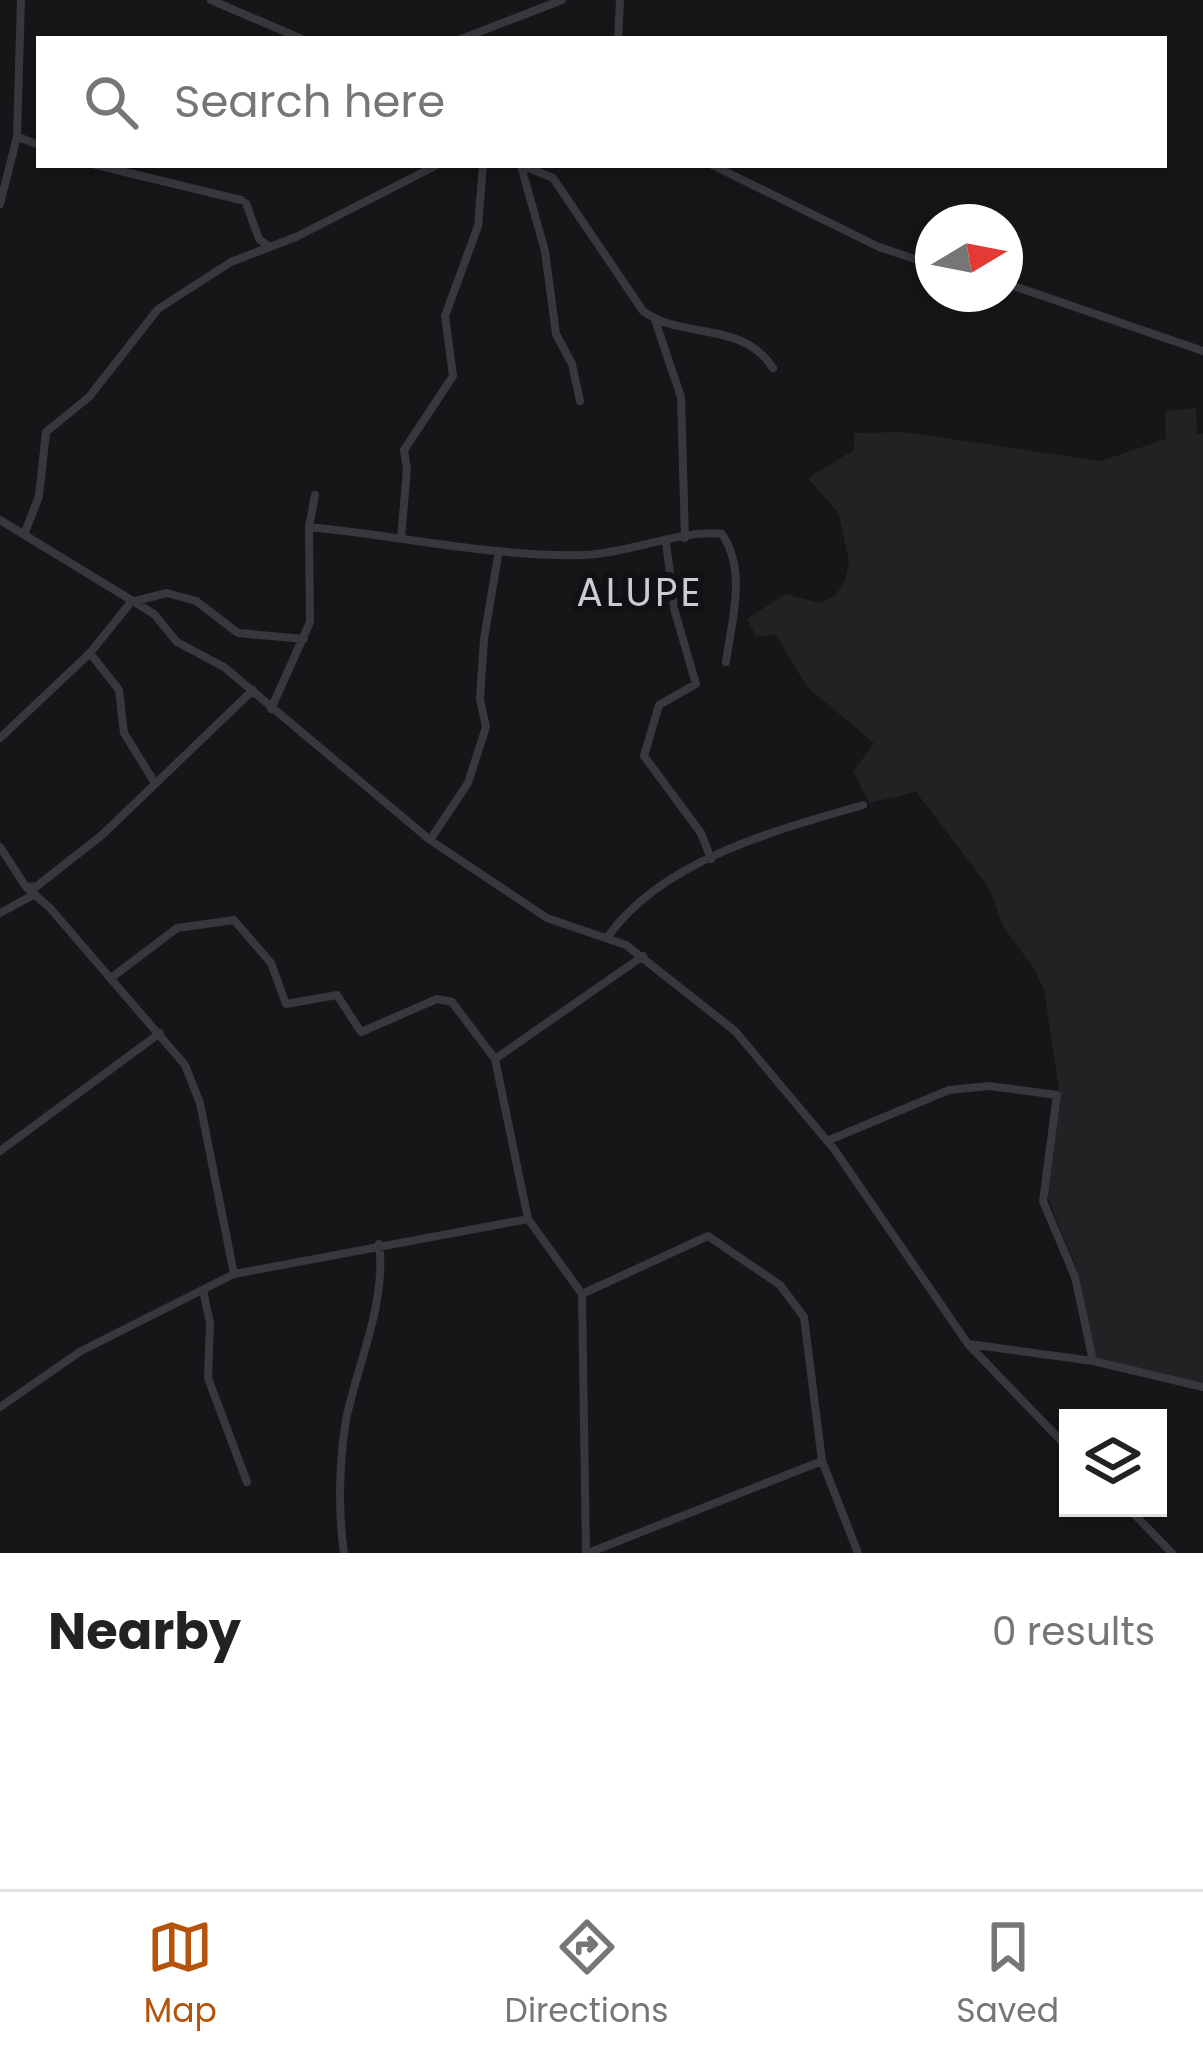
<!DOCTYPE html>
<style>
body{margin:0;font-family:Poppins,sans-serif;background:#f6f6f6;color:#222}
.controls{position:absolute;right:36px;bottom:36px;display:grid;overflow:hidden;border-radius:0px;box-shadow:0 6px 18px #0003}
.controls button{width:108px;height:108px;display:grid;place-items:center;padding:0;border:0;border-bottom:3px solid #e0e0e0;background:#fff;color:#222;font:60px sans-serif}
.compass{position:absolute;left:915px;top:204px;width:108px;height:108px;border-radius:50%;background:#fff;box-shadow:0 6px 18px #0003;rotate:80deg}
.list{margin:0;padding:0;list-style:none}
h2{display:flex;justify-content:space-between;align-items:center;height:156px;margin:0;padding:0 48px;font-size:51px}
h2 small{font-size:39px;font-weight:400;color:#767676}
.icon{flex:none;width:66px;height:66px;fill:none;stroke:currentColor;stroke-width:2;stroke-linecap:round;stroke-linejoin:round}
.map{position:relative;flex:none;width:1203px;height:1553px;overflow:hidden}
.search{position:absolute;background:#fff;box-shadow:0 6px 18px #0003;left:36px;right:36px;top:36px;height:132px;display:flex;align-items:center;gap:30px;box-sizing:border-box;padding:0 42px;border-radius:0px;color:#767676;font-size:45px}
.sheet{height:336px;background:#fff}
nav{display:flex;justify-content:space-around;align-items:center;box-sizing:border-box;height:168px;border-top:3px solid #e0e0e0;background:#fff;font-size:33px;color:#767676}
nav a{display:grid;justify-items:center;gap:6px}
nav .on{color:#b45309}
.map>svg:first-child{display:block}
</style>
<div class="map">
<svg width="1203" height="1553" viewBox="0 0 1203 1553">
<rect width="100%" height="100%" fill="#161618"/>
<path fill="#222225" d="M 1196,408 L 1197,434 L 1203,434 L 1203,1385 L 1095,1360 L 1078,1272 L 1046,1194 L 1060,1096 L 1044,989 L 1033,967 L 1004,928 L 988,886 L 916,792 L 869,803 L 853,772 L 874,743 L 807,687 L 776,635 L 756,636 L 747,619 L 785,594 L 821,603 L 836,595 L 845,580 L 849,562 L 839,514 L 808,478 L 854,450 L 854,433 L 903,432 L 1101,461 L 1166,439 L 1165,411 Z"/>
<g fill="none" stroke-linecap="round" stroke-linejoin="round">
<path stroke="#37383d" stroke-width="8" d="M 211,0 L 302,39
M 461,39 L 562,0
M 618,39 L 620,0
M 18,137 L 39,145
M 96,165 L 241,200
M 522,165 L 553,178 L 643,311 C 682,340 742,320 773,368
M 712,165 L 879,247 L 933,265
M 521,166 L 545,251 L 556,334 L 572,364 L 580,401
M 246,203 L 259,239 L 268,246
M 0,204 L 17,137 L 21,0
M 1005,283 L 1203,351
M 655,320 L 681,397 L 685,538
M 0,520 L 154,614 L 177,642 L 224,667 L 430,840 L 547,918 L 626,945 L 735,1031 L 834,1149 L 968,1344 L 1068,1448
M 309,527 C 402,536 491,557 584,555 C 627,554 682,529 722,534 C 747,571 732,619 726,662
M 24,535 L 39,496 L 46,432 L 89,397 L 158,309 L 231,262 L 296,237 L 437,165
M 401,538 L 407,469 L 404,450 L 453,376 L 445,316 L 478,226 L 483,165
M 666,543 L 675,612 L 696,684 L 659,705 L 644,756 L 701,833 L 711,859
M 90,653 L 119,690 L 124,733 L 155,783
M 271,709 L 310,622 L 309,527 L 315,495
M 0,738 L 90,653 L 131,602 L 167,593 L 196,601 L 238,633 L 304,639
M 430,840 L 468,783 L 486,727 L 480,699 L 484,639 L 498,556
M 0,847 L 26,887 L 50,908 L 185,1065 L 200,1103 L 234,1274
M 26,887 L 37,886 L 102,835 L 253,690
M 0,913 L 35,894
M 609,935 C 664,859 777,830 863,805
M 111,978 L 177,928 L 234,920 L 271,963 L 286,1004 L 337,995 L 361,1032 L 437,999 L 452,1002 L 495,1059 L 528,1219
M 495,1059 L 643,956
M 827,1141 L 949,1090 L 989,1086 L 1057,1095 L 1043,1201 L 1075,1277 L 1093,1361
M 0,1151 L 160,1033
M 203,1290 L 210,1323 L 208,1378 L 247,1482
M 582,1294 L 708,1236 L 780,1285 L 804,1317 L 822,1461 L 858,1553
M 969,1344 L 1093,1361 L 1203,1387
M 0,1407 L 81,1351 L 234,1274 L 528,1219 L 582,1294 L 586,1553
M 1128,1508 L 1172,1553
M 344,1553 C 338,1511 339,1462 346,1420 C 357,1365 387,1302 379,1244
M 588,1553 L 822,1461"/>
</g>
<g text-anchor="middle" dominant-baseline="central" stroke-width="12" stroke-linejoin="round" paint-order="stroke">
<g font-size="39" letter-spacing="3" fill="#c9ccd4" stroke="#111113">
<text x="640" y="592">ALUPE</text>
</g>
</g>
</svg>
<div class="controls">
<button><svg class="icon" aria-label="layers" viewBox="0 0 24 24"><path d="M12 4l9 5-9 5-9-5zM3 14l9 5 9-5"/></svg></button>
</div>
<svg class="compass" viewBox="-18 -18 36 36"><path d="M0-13l5 13h-10z" fill="#e53935"/><path d="M0 13l5-13h-10z" fill="#767676"/></svg>
<div class="search"><svg class="icon" aria-label="search" viewBox="0 0 24 24"><circle cx="10" cy="10" r="6"/><path d="M15 15l6 6"/></svg>Search here</div>
</div>
<section class="sheet">
<h2>Nearby<small>0 results</small></h2>
<ul class="list">
</ul>
</section>
<nav>
<a class="on"><svg class="icon" aria-label="map" viewBox="0 0 24 24"><path d="M3 6l6-2 6 2 6-2v14l-6 2-6-2-6 2zM9 4v14M15 6v14"/></svg>Map</a>
<a><svg class="icon" aria-label="directions" viewBox="0 0 24 24"><path d="M12 3l9 9-9 9-9-9zM9 14v-3h6M13 9l2 2-2 2"/></svg>Directions</a>
<a><svg class="icon" aria-label="saved" viewBox="0 0 24 24"><path d="M7 4h10v16l-5-4-5 4z"/></svg>Saved</a>
</nav>
